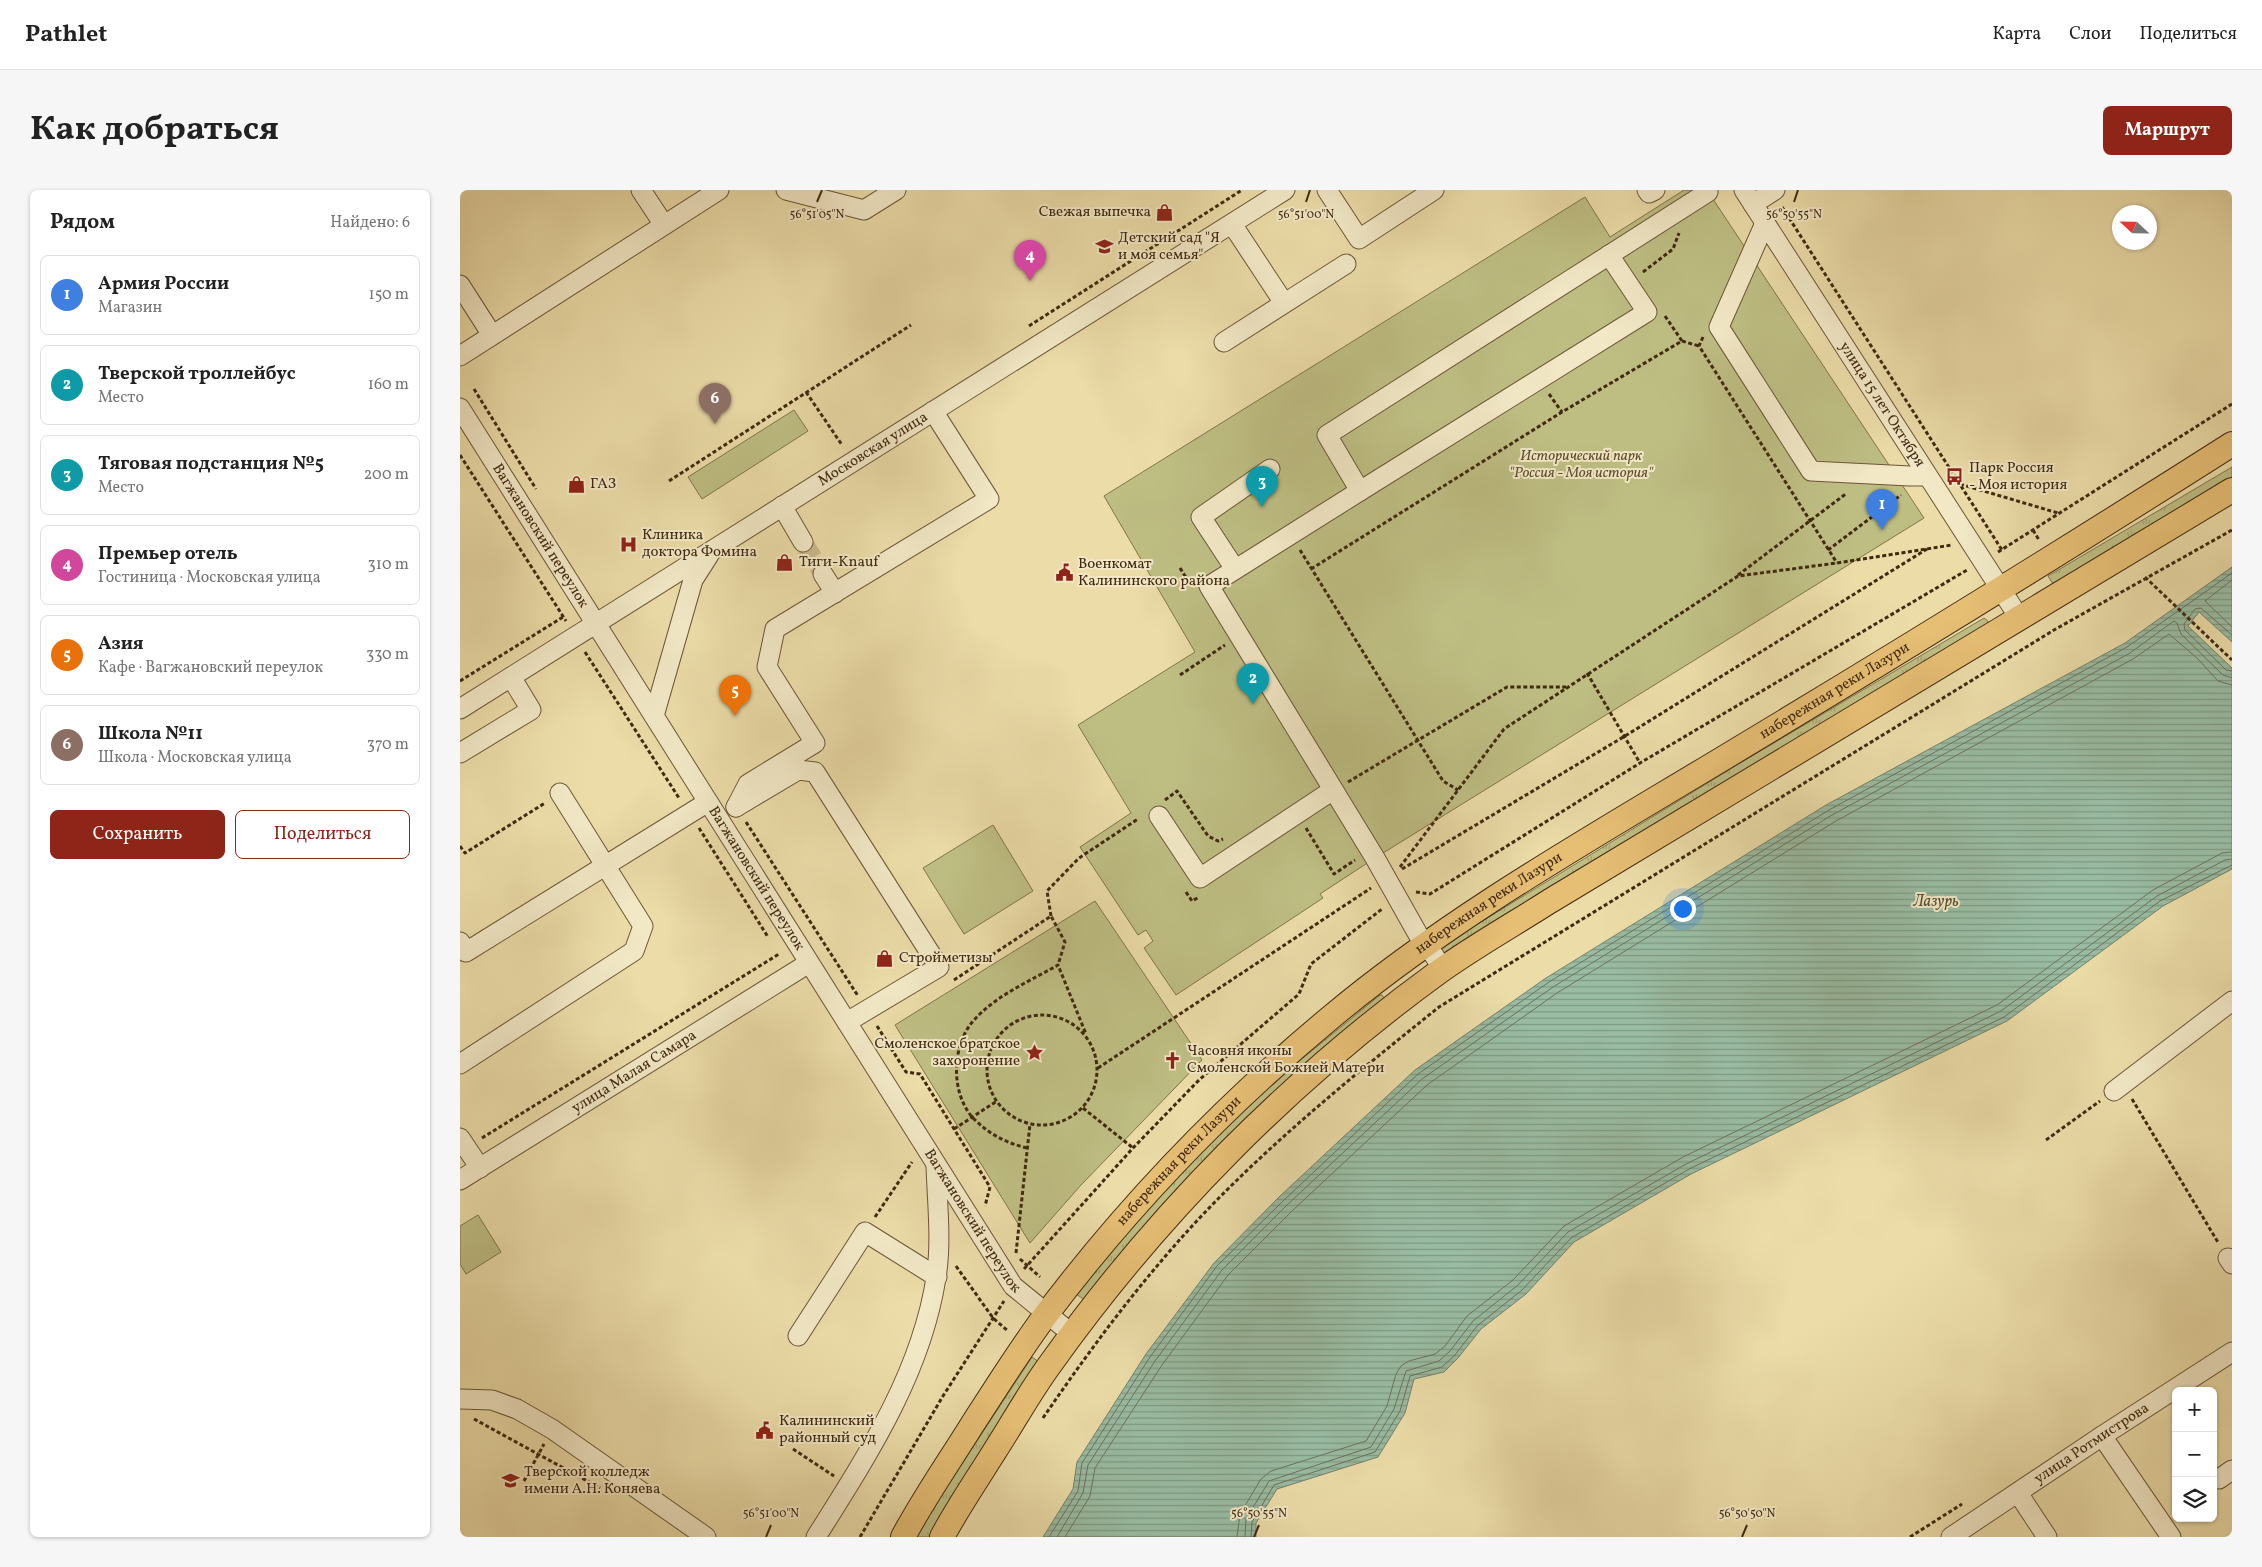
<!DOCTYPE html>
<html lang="ru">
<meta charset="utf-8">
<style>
body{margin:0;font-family:Vollkorn,serif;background:#f6f6f6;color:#222}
.controls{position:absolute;right:15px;bottom:15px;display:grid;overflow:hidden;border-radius:8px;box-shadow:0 1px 4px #0004}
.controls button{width:45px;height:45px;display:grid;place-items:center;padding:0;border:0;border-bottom:1px solid #e0e0e0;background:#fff;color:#222;font:25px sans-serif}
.compass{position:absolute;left:1652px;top:15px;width:45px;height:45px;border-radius:50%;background:#fff;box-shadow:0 1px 4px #0004;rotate:292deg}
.you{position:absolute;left:1222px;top:718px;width:18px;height:18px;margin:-12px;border:4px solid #fff;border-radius:50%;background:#1a73e8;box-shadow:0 0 0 8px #1a73e833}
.badge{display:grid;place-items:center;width:32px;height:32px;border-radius:50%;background:#8f2418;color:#fff;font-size:16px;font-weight:700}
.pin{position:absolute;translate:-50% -41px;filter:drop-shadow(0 1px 2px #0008)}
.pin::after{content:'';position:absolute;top:26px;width:18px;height:15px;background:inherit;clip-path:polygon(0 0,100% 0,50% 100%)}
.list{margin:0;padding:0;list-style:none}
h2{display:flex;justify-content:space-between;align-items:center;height:65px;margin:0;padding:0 20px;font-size:21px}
h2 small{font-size:16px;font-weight:400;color:#767676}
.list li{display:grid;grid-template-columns:32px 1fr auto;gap:15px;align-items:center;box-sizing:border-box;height:80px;margin:0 10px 10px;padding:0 10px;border:1px solid #e0e0e0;border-radius:8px}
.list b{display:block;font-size:19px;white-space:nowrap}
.list p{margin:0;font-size:16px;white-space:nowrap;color:#767676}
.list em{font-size:16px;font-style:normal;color:#767676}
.actions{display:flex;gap:10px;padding:15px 20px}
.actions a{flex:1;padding:11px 0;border:1px solid #8f2418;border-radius:8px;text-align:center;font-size:18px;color:#8f2418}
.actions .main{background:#8f2418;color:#fff}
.icon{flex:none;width:28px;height:28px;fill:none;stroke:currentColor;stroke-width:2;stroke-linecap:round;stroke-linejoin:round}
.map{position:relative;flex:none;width:1772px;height:1347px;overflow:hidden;border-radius:8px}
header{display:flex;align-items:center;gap:30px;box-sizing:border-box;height:70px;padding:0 25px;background:#fff;border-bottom:1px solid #e0e0e0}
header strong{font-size:24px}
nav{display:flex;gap:28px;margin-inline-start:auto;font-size:18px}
.intro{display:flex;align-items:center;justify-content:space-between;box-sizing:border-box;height:120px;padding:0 30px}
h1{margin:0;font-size:35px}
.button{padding:12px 22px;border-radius:8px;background:#8f2418;color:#fff;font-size:18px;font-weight:700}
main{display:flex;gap:30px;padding:0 30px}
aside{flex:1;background:#fff;border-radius:8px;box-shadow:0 1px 4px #0004}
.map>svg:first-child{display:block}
</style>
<header>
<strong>Pathlet</strong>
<nav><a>Карта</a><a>Слои</a><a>Поделиться</a></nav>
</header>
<div class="intro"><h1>Как добраться</h1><a class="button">Маршрут</a></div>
<main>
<aside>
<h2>Рядом<small>Найдено: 6</small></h2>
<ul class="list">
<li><span class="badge" style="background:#3f7fe0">1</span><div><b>Армия России</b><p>Магазин</p></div><em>150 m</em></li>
<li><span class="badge" style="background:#0f9aa8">2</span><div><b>Тверской троллейбус</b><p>Место</p></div><em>160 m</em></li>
<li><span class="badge" style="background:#0f9aa8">3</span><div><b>Тяговая подстанция №5</b><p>Место</p></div><em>200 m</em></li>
<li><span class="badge" style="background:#d1479c">4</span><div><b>Премьер отель</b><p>Гостиница · Московская улица</p></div><em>310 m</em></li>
<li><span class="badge" style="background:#e8710a">5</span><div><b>Азия</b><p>Кафе · Вагжановский переулок</p></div><em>330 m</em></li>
<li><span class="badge" style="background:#8d6e63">6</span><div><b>Школа №11</b><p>Школа · Московская улица</p></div><em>370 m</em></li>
</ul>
<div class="actions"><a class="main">Сохранить</a><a>Поделиться</a></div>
</aside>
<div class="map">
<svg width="1772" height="1347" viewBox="0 0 1772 1347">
<defs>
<pattern id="grass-tufts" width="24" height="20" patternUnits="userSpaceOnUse" patternTransform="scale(1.25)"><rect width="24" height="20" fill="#bebe83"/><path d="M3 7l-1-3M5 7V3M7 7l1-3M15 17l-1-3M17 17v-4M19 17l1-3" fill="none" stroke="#a4a370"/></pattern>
<pattern id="water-rules" width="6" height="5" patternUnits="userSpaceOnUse" patternTransform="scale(1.25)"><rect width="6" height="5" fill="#99bca3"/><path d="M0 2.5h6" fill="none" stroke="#7e9983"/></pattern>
</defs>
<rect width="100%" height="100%" fill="#ebdca8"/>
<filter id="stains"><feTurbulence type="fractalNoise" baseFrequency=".004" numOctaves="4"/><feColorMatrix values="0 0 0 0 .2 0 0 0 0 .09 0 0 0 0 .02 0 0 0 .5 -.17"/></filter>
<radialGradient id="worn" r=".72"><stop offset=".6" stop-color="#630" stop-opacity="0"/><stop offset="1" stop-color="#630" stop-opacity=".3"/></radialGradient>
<path fill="url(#grass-tufts)" stroke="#80744a" d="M 1772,277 L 1772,287 L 1593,394 L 1588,386 Z
M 1524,428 L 1528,431 L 1528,436 L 1076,706 L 981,767 L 975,760 L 1287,569 Z
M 920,805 L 922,805 L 926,810 L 625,1110 L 616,1104 L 672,1034 L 746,957 L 821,886 Z
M 572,1167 L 579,1172 L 469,1347 L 457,1347 L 471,1321 Z"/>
<path fill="#bebe83" stroke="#80744a" d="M 1224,0 L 1247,0 L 1464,328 L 915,668 L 860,704 L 863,708 L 716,805 L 684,758 L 693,751 L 686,740 L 678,745 L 620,657 L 671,623 L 618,535 L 735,462 L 644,306 L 1125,7 L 1150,47 Z
M 334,220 L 348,241 L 242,309 L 228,287 Z
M 533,635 L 573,701 L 504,744 L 463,678 Z
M 635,711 L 742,870 L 621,995 L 570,1053 L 435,835 Z
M 18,1025 L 41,1062 L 6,1084 L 0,1074 L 0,1036 Z"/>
<path fill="url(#water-rules)" stroke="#768169" d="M 1772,377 L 1772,452 L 1739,422 L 1728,436 L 1772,478 L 1772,679 L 1703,716 L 1547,831 L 1231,984 L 1114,1052 L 1066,1104 L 1021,1139 L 998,1168 L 984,1182 L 954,1189 L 945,1223 L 918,1267 L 817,1299 L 796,1333 L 796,1347 L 583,1347 L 613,1299 L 617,1272 L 686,1164 L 754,1073 L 819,1007 L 955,880 L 1086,788 L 1366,615 L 1665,453 Z"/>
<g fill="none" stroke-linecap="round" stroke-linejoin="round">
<path stroke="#6d725a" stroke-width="1" d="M 1772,390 L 1745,411 L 1772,437
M 1772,445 L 1741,418 L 1735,419 L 1724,434 L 1725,440 L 1766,480 L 1772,481
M 589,1347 L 618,1301 L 622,1273 L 690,1167 L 757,1076 L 823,1011 L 958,884 L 1089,792 L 1369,620 L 1667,457 L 1772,383
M 597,1347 L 623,1303 L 628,1275 L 695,1171 L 762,1080 L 827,1015 L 962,889 L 1093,797 L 1372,625 L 1670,463 L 1714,431 L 1717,433 L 1721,444 L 1763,485 L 1772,488
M 605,1347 L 630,1306 L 635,1278 L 702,1175 L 768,1085 L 832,1021 L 967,895 L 1097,803 L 1376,631 L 1673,469 L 1709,444 L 1738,469 L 1758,491 L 1772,495
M 777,1347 L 780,1324 L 801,1289 L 811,1281 L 906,1251 L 927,1216 L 936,1184 L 941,1176 L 949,1171 L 975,1164 L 985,1156 L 1007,1126 L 1053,1090 L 1104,1036 L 1223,967 L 1537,815 L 1693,700 L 1762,663 L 1772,662
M 785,1347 L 786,1329 L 809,1291 L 911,1257 L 934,1219 L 946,1181 L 979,1171 L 990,1161 L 1013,1131 L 1058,1095 L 1108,1042 L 1226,974 L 1541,821 L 1697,706 L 1765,670 L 1772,669
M 791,1347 L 792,1332 L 814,1295 L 915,1262 L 940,1221 L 950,1186 L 982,1177 L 995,1165 L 1017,1136 L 1062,1100 L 1111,1048 L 1229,979 L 1544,827 L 1700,711 L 1772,675"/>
<path stroke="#c9b88a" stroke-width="19" stroke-dasharray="19 9" stroke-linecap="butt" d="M 343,352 L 363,384"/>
<defs>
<g id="minor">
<path d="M 181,0 L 204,35"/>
<path d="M 326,0 L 404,20 L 436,0"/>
<path d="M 867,0 L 899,49 L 974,0"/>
<path d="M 1187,0 L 1189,3 L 1195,0"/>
<path id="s1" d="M 1284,0 L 1560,429"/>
<path d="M 1293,14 L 1315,0"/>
<path d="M 1305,33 L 1259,137 L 1351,281 L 1450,286 L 1467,286"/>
<path d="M 772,34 L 824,113"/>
<path d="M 0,95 L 32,145"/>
<path d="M 764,152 L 886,74"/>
<path d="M 0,166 L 259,0"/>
<path id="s2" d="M 0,218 L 553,1096 L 612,1144"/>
<path d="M 900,301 L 1187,122 L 1149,65"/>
<path d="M 322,316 L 343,352"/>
<path d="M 775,379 L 741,327 L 810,279"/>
<path d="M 363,384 L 375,403"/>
<path id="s3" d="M 0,519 L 825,0"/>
<path d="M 194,526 L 233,390 L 249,365"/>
<path d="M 0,563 L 71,520 L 51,487"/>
<path d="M 276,617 L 288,594 L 355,553 L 307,477 L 315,439 L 529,309 L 473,221"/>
<path d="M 276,617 L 338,580 L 355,582 L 479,777 L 387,832"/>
<path d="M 699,626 L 740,688 L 873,600"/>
<path d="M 0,752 L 6,762 L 248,612"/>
<path d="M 983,779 L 967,755 L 964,755 L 915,668 L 749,396 L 900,301 L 867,245 L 1248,2"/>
<path d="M 0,874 L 174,761 L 183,736 L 100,603"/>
<path d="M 1654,901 L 1772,811"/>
<path d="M 0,948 L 20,978"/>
<path id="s4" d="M 0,990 L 349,773"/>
<path d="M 1768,1068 L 1772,1074"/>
<path d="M 338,1146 L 405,1042 L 477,1087"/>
<path d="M 0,1209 L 32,1210 L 57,1219 L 92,1239 L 246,1347"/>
<path d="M 1642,1246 L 1711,1347"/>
<path d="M 1759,1289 L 1772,1280"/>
<path d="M 1558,1303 L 1587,1347"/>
<path d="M 356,1347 C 407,1266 461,1184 476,1088 C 482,1051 477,1012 476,975"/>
<path id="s5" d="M 1491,1347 L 1642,1246 L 1772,1162"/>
</g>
<g id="major">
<path id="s6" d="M 443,1347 C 464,1308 489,1272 512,1235 C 536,1198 559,1161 585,1126 C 668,1016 764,916 870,828 C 993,725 1135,646 1272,563 C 1440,462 1607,359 1772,254"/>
<path d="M 482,1347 C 498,1317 518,1288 536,1259 C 554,1231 571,1200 591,1173 C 698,1023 831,889 980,781 C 1015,756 1054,734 1090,711 L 1772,300"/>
</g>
</defs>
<use href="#minor" stroke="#6c5637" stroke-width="21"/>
<use href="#major" stroke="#412911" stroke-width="26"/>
<path stroke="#412911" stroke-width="3" stroke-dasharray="4 2.5" stroke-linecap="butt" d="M 1322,17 L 1542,360
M 1183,82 L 1213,59 L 1219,43
M 1205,126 L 1222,151
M 569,136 L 782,0
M 1243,147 L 1239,156 L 1377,373
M 14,199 L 76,299
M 346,202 L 382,255
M 1089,204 L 1102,222
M 0,265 L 106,431
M 209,291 L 451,135
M 1500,294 L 1598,323
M 1573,340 L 1579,350
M 840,360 L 983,591 L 998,600
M 1368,360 L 1441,305
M 1538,362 L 1772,214
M 720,378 L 730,394
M 851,379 L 1102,222 L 1222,151 L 1239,156
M 1278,385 L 1387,303
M 1685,387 L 1772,470
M 125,462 L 219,608
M 1127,483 L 1180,573
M 720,485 L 765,455
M 0,491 L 103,427
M 888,592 L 1047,497 L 1106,497
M 705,610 L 717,601 L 748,646 L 758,651 L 763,649
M 286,632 L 398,806
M 239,638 L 308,747
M 846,638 L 874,684 L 895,670
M 0,656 L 5,663 L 85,613
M 940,677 L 1044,539 L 1278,386 L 1377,373 L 1492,355
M 942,679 L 1165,546 L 1467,359
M 726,702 L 732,711 L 739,707
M 956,702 L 970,704 L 1180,573 L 1507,380
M 591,726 L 587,701 L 619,668 L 678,629
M 494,790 L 591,726 L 605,752 L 598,775
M527 880a55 55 0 1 1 110 0a55 55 0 1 1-110 0Z
M 417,836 L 446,882 L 460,884 L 530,997 L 525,1016
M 638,878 L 911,698
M 1672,909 L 1759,1054
M 623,918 L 673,958
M 494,939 L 537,911
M 22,948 L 319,764
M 1586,950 L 1640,911
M 567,958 C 546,953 529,944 514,929 C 490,904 491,854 515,829 C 537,805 570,791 598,775 L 626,844
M 415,1027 L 452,972
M 556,1063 L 570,934
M 560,1069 L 580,1087
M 496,1076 L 533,1128 L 548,1141
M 564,1079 L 673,958 L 739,890 L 839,804 L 851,774 L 922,719
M 583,1228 C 639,1146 701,1064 772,995 C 837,931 908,874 979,817 L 1594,440 L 1772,340
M 14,1229 L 140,1298
M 333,1259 L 374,1286
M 64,1291 L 84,1254
M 400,1347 L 483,1206 L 544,1111
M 1450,1347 L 1502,1314"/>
<use href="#minor" stroke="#f2e8c6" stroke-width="19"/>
<use href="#major" stroke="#e6be74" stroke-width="24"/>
</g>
<path fill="none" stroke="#412911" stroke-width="2" d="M 357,12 L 362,0M 846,12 L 850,0M 1334,12 L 1338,0M 306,1347 L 311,1335M 794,1347 L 799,1335M 1282,1347 L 1287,1335"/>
<defs>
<symbol id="shop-bare" viewBox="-9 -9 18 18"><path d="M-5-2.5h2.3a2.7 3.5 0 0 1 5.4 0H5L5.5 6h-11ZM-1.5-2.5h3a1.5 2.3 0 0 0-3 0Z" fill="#8f2418" stroke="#f2e8c6" stroke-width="2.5" paint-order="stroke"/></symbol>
<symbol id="school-bare" viewBox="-9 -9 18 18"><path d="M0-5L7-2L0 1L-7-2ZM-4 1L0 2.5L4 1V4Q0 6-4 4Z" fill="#8f2418" stroke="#f2e8c6" stroke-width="2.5" paint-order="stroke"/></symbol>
<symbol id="bus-bare" viewBox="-9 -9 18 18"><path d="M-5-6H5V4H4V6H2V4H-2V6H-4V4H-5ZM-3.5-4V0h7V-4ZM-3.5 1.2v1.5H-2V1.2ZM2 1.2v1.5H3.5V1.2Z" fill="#8f2418" stroke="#f2e8c6" stroke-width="2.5" paint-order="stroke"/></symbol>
<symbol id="hospital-bare" viewBox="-9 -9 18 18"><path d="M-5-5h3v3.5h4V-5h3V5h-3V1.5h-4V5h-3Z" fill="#8f2418" stroke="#f2e8c6" stroke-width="2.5" paint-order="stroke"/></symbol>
<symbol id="civic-bare" viewBox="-9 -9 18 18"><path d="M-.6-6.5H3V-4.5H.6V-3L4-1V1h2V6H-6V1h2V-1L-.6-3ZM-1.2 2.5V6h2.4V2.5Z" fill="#8f2418" stroke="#f2e8c6" stroke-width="2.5" paint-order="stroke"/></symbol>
<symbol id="sight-bare" viewBox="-9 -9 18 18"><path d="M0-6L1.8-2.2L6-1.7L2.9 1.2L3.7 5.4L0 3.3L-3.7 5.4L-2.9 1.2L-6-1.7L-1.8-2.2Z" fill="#8f2418" stroke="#f2e8c6" stroke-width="2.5" paint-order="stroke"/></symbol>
<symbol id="church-bare" viewBox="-9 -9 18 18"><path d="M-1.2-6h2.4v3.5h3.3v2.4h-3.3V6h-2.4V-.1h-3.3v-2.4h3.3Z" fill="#8f2418" stroke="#f2e8c6" stroke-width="2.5" paint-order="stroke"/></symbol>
<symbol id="university-bare" viewBox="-9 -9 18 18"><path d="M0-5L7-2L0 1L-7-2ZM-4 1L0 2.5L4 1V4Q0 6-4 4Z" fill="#8f2418" stroke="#f2e8c6" stroke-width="2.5" paint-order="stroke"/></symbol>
</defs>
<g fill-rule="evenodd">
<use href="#shop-bare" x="692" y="10" width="25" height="25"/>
<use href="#school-bare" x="632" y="44" width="25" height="25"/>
<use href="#bus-bare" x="1482" y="274" width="25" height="25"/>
<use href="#shop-bare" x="104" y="282" width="25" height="25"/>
<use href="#hospital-bare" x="156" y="342" width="25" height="25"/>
<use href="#shop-bare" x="312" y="360" width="25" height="25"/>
<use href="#civic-bare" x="592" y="370" width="25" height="25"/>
<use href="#shop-bare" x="412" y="756" width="25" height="25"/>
<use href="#sight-bare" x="562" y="850" width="25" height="25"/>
<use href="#church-bare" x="700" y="858" width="25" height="25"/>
<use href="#civic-bare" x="292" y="1228" width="25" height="25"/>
<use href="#university-bare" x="38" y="1278" width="25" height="25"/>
</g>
<g text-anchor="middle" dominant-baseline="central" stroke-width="4" stroke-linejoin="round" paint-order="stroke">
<g font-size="15" fill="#412911" stroke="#f2e8c6" text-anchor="start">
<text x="691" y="22" text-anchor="end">Свежая выпечка</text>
<text x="658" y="48">Детский сад "Я<tspan x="658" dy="17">и моя семья"</tspan></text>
<text x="1509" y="278">Парк Россия<tspan x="1509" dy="17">- Моя история</tspan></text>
<text x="130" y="294">ГАЗ</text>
<text x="182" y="345">Клиника<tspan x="182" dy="17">доктора Фомина</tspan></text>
<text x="339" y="372">Тиги-Knauf</text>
<text x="618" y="374">Военкомат<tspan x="618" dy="17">Калининского района</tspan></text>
<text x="439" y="768">Стройметизы</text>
<text x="560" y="854" text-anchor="end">Смоленское братское<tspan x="560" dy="17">захоронение</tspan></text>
<text x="727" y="861">Часовня иконы<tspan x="727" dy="17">Смоленской Божией Матери</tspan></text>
<text x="319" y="1231">Калининский<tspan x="319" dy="17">районный суд</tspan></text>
<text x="64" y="1282">Тверской колледж<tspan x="64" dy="17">имени А.Н. Коняева</tspan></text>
</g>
<g font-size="15" fill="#412911" stroke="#f2e8c6">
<text stroke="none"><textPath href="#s1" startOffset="255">улица 15 лет Октября</textPath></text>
<text stroke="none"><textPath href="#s3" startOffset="488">Московская улица</textPath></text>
<text stroke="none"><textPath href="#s2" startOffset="151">Вагжановский переулок</textPath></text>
<text stroke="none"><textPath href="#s6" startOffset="1278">набережная реки Лазури</textPath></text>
<text stroke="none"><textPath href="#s2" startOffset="556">Вагжановский переулок</textPath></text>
<text stroke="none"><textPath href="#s6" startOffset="872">набережная реки Лазури</textPath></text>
<text stroke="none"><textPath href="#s4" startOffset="205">улица Малая Самара</textPath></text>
<text stroke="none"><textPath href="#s6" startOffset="468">набережная реки Лазури</textPath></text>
<text stroke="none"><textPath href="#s2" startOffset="961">Вагжановский переулок</textPath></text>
<text stroke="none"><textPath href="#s5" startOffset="169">улица Ротмистрова</textPath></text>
</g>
<g font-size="15" font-style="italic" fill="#604e2e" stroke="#f2e8c6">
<text x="1121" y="266">Исторический парк<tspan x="1121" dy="17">"Россия - Моя история"</tspan></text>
</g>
<g font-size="16" font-style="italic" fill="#574e36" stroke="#f2e8c6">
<text x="1476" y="712">Лазурь</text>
</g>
</g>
<g font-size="12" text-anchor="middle" fill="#412911" stroke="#f2e8c6" stroke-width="4" stroke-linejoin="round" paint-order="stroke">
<text x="357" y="28">56°51'05"N</text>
<text x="846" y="28">56°51'00"N</text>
<text x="1334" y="28">56°50'55"N</text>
<text x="311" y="1327">56°51'00"N</text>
<text x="799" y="1327">56°50'55"N</text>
<text x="1287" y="1327">56°50'50"N</text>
</g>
<rect width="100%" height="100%" filter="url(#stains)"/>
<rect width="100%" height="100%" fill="url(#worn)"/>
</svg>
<div class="controls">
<button>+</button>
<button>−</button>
<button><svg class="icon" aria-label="layers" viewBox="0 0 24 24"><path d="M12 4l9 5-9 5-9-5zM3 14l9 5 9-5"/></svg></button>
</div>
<svg class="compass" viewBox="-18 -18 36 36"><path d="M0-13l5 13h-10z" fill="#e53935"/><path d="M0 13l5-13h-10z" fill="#767676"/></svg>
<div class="you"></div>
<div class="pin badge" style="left:1422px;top:340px;background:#3f7fe0">1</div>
<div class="pin badge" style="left:793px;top:514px;background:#0f9aa8">2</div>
<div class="pin badge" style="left:802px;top:317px;background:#0f9aa8">3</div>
<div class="pin badge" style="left:570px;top:91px;background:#d1479c">4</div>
<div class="pin badge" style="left:275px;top:526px;background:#e8710a">5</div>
<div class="pin badge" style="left:255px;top:234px;background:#8d6e63">6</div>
</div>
</main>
